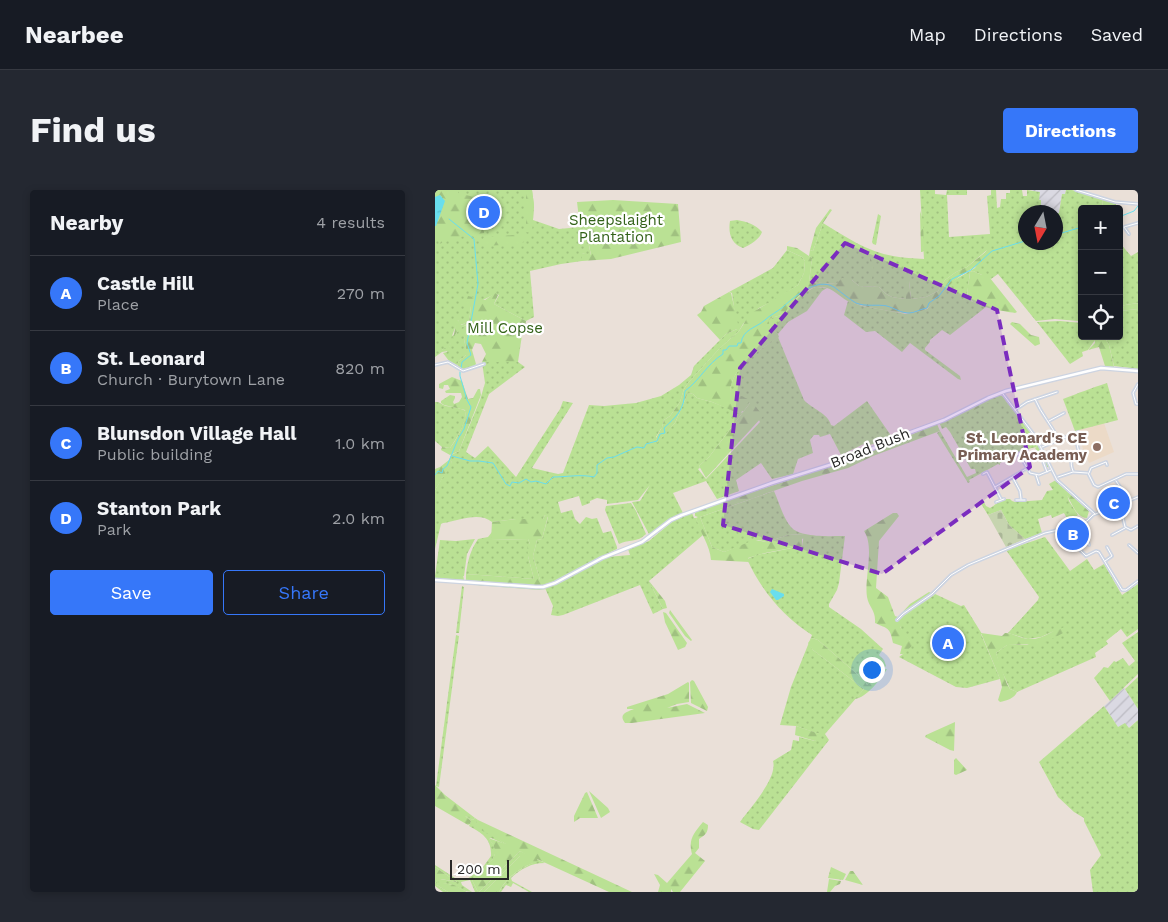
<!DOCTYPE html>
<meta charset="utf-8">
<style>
body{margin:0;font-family:"Work Sans",sans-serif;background:#242831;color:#f1f3f6}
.controls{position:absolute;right:15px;top:15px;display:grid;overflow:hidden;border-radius:5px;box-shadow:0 2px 8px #0003}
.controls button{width:45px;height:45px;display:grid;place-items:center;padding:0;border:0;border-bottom:1px solid #363941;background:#171b24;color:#f1f3f6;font:25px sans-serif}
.compass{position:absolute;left:583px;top:15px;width:45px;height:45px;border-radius:50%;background:#171b24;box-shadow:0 2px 8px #0003;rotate:190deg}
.scale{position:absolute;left:15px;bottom:12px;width:59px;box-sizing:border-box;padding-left:5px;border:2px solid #272727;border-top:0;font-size:14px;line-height:18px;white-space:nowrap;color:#272727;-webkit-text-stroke:4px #fff;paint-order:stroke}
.you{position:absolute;left:436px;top:479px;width:18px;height:18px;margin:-12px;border:4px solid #fff;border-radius:50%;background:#1a73e8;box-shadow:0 0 0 8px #1a73e833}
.badge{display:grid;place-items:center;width:32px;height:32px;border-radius:50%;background:#3677f9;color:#fff;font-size:16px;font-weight:700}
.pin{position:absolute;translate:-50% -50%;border:2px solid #fff;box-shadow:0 1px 5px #0006}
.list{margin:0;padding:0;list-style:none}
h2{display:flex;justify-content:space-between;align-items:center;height:65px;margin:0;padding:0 20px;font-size:21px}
h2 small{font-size:16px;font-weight:400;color:#9ea1a6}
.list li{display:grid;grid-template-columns:32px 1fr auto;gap:15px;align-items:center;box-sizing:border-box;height:75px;padding:0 20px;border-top:1px solid #363941}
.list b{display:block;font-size:19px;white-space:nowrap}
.list p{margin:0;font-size:16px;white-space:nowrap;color:#9ea1a6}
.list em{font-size:16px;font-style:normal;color:#9ea1a6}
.actions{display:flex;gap:10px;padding:15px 20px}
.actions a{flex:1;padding:11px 0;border:1px solid #3677f9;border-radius:5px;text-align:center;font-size:18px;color:#3677f9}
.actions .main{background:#3677f9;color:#fff}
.icon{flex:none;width:28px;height:28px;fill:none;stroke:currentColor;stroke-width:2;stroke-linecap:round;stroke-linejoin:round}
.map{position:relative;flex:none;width:703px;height:702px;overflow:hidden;border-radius:5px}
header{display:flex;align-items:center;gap:30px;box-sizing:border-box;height:70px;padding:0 25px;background:#171b24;border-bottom:1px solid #363941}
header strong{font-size:24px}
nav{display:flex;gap:28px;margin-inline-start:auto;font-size:18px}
.intro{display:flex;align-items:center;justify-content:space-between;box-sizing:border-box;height:120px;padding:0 30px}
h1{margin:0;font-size:35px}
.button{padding:12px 22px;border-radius:5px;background:#3677f9;color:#fff;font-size:18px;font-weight:700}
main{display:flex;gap:30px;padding:0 30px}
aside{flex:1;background:#171b24;border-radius:5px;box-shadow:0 2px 8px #0003}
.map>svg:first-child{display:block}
</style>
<header>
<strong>Nearbee</strong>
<nav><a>Map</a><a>Directions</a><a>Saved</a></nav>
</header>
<div class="intro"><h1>Find us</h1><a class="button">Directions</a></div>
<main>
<aside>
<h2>Nearby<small>4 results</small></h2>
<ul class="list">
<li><span class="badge">A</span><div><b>Castle Hill</b><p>Place</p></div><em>270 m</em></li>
<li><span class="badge">B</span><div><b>St. Leonard</b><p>Church · Burytown Lane</p></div><em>820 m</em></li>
<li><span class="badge">C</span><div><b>Blunsdon Village Hall</b><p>Public building</p></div><em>1.0 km</em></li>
<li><span class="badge">D</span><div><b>Stanton Park</b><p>Park</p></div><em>2.0 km</em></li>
</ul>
<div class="actions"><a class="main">Save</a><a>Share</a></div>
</aside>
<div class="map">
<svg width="703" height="702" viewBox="0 0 703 702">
<defs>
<pattern id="industrial-furrows" width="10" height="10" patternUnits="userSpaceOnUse" patternTransform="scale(1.25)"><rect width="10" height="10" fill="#dad9e2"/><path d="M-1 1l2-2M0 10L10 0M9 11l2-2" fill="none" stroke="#bbbac2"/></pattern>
<pattern id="green-dots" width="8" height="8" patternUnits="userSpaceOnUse" patternTransform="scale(1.25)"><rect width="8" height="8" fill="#bae194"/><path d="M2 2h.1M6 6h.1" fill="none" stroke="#a0c180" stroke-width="1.8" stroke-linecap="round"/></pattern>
<pattern id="forest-firs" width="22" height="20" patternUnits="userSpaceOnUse" patternTransform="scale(1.25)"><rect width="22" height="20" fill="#bae194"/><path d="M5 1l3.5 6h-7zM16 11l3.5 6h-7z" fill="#a0c180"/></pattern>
<pattern id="cemetery-stones" width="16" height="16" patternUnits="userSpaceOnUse" patternTransform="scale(1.25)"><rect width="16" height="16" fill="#c6d4af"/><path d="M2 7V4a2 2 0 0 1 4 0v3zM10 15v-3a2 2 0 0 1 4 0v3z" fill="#aab697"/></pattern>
<pattern id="water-ripples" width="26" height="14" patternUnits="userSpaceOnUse" patternTransform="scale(1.25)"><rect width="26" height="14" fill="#69deed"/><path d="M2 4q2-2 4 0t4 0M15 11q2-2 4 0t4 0" fill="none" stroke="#5bbecb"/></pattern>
</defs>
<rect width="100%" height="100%" fill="#eae0d8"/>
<path fill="url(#industrial-furrows)" d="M 597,0 L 631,0 L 630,5 L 627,4 L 624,23 L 606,22 L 606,11 L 603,10 Z
M 689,498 L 703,519 L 703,530 L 693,538 L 683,537 L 669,516 Z"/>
<path fill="#ecdac7" d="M 669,233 L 679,262 L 654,273 L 643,246 L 646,245 L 644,240 Z"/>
<path fill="url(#green-dots)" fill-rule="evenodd" d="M 0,0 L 97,0 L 99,15 L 98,30 L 124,39 L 145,37 L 151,40 L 156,66 L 147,63 L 147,71 L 126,74 L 95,81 L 99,127 L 91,131 L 59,114 L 64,105 L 60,104 L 36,116 L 34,132 L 25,135 L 23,130 L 17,146 L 21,144 L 24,138 L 34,134 L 29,149 L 31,159 L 31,165 L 24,171 L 22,175 L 14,171 L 8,163 L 12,162 L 16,152 L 12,157 L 7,160 L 7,162 L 0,167 Z
M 485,0 L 500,0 L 500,4 L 511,5 L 512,0 L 532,0 L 532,5 L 512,5 L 514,47 L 555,44 L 552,6 L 556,5 L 556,0 L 561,0 L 562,18 L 565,17 L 566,9 L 571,9 L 571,3 L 575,3 L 575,0 L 587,0 L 588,6 L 592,6 L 592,0 L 605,2 L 604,10 L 606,10 L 606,22 L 616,22 L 590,22 L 590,52 L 620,52 L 621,23 L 624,23 L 627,4 L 630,4 L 631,0 L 637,0 L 667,9 L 668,19 L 647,19 L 647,126 L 643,131 L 620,129 L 601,131 L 563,84 L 556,89 L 538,81 L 535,82 L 532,105 L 536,111 L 551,117 L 515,145 L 507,140 L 495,150 L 495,152 L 490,158 L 490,160 L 525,186 L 526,190 L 523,189 L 475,153 L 467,162 L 440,141 L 431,142 L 409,125 L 413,111 L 427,116 L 471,124 L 492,119 L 518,91 L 540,78 L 552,60 L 532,77 L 521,82 L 510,90 L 503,101 L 491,107 L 476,109 L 474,91 L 471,91 L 471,109 C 459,108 452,107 444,97 L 424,96 L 417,90 L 405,92 L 401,94 L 374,92 L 377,68 L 374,66 L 375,60 L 378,61 L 388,33 C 409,46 433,62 458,66 C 468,68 479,68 489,69 Z
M 443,24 L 446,26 L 441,55 L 438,54 L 437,52 Z
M 302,30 C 312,32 320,34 327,42 C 325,49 315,55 308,58 C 296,54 293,43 295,31 Z
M 684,52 L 696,66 L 703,62 L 703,113 L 684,116 Z
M 352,60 L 367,67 L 370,71 L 369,83 L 363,95 L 340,110 L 324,118 L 308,134 L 304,141 L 284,159 L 253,193 L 249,199 L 245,212 L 235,226 L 229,230 L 227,237 L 221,247 L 222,252 L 240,233 L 253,203 L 258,204 L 262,208 L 277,212 L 305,223 L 308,222 L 295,201 C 298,175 323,162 343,147 L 369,210 C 377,219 393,223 396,235 L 399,236 L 432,211 L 457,247 L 435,255 L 433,252 L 406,265 L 395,244 L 385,247 L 384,245 L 379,245 L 375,250 L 378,263 L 363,269 L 358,284 L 337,289 L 326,273 L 301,290 L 304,301 L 282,309 L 271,291 L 238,303 L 248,323 L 233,331 L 215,346 L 197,312 L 205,311 L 215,295 L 203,310 L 172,314 L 172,310 L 162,308 L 155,311 L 155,313 L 147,316 L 144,306 L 123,312 L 126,323 L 137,320 L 140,329 L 145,334 L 151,327 L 157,329 L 162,328 L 168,343 L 176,341 L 182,357 L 182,359 C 161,368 128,393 105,390 L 98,366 L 102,350 L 107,349 L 113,327 L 110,325 L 108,329 L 81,329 L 57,332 C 44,321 23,331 8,333 L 6,334 L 0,359 L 0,300 L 17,272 L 14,270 L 16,265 L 24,261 L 45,210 L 50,193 L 47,172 L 83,172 L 90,177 L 54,204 L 31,262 L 40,268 L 53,256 L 81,287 L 125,219 L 128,211 L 138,213 L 97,278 L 123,284 L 128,283 L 154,215 L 169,216 L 201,213 L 226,206 L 244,195 L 256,185 L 259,176 L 291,144 L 302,139 L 297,103 L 294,102 L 338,78 ZM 315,213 L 325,232 L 271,289 L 263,279 L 265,278 L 264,276 L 274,267 Z
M 381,97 L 392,98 L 387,101 L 372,121 L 353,132 L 343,144 L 336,138 L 332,131 L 336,128 L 350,124 C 356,110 367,103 381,97 Z
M 703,119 L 703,179 L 679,176 L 674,155 L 669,146 L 684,146 L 684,121 Z
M 625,131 L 647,133 L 647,146 L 659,146 L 660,150 L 653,160 L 647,162 L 648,166 L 635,174 L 602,132 Z
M 672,193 L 683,230 L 640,241 L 628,209 C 644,203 656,198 672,193 Z
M 567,206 L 602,257 C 589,259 577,266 565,273 L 565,275 L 563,274 L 534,290 L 535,292 L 533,293 L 502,243 L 505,241 L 532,287 L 541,283 L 540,279 L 536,279 L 515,242 L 511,237 L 507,239 L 504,232 Z
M 0,212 C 6,212 5,214 11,216 C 18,217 24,218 31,221 C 31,233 22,248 15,258 L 7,257 L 0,251 Z
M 621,290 L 632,304 L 634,311 L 643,325 L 634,332 L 629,323 L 617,328 L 616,325 L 603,329 L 607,343 L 590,349 L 574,335 L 566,320 L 553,325 L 545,312 L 548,310 L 551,316 L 555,318 C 560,316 562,311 569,310 L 570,309 L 575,309 L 577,311 L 580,312 L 607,310 L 612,301 L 618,300 L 614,294 Z
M 339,301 C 344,312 348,328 356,337 C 365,348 396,346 410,346 L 404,393 L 402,400 L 394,414 L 394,417 L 426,439 L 448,459 L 444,465 L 449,470 L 451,476 L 432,495 L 430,491 L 383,450 L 377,448 L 374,453 L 378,460 L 429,499 L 390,544 L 394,550 L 324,640 L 318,639 L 305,632 C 315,618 343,588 338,571 L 356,560 L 358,550 L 364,551 L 364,547 L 380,551 L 384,544 L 361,536 L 345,535 L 356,497 L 377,445 C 348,427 326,400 312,369 L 322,365 L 367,356 L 369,344 L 353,345 L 332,352 L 323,350 L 289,362 L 277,357 L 265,327 Z
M 196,313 L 201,321 L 211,344 C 202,353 194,349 184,354 L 170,320 L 171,316 Z
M 257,323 L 259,328 L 261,328 L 268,345 L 214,391 L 228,419 L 218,424 L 205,395 L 128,425 L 123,426 L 116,425 L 118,416 L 110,398 L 129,390 L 172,367 L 195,365 L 193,359 L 214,351 L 238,331 Z
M 57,342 L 57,350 L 93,349 L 95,354 L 93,366 L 99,389 L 31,384 C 33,370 35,361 43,349 L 53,347 Z
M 610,347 L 635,381 L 652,369 L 659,380 L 669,374 L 687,405 L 703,394 L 703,439 L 692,447 L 686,439 L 671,451 L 673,454 L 660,463 L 661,467 L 582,502 L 575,499 L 565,477 L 561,463 L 572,455 L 592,455 L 619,441 L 606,447 L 593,449 L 573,443 L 603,410 L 604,407 L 571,360 Z
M 40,349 L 32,364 L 29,386 L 0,386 L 5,350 L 21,351 Z
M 27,396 L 29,397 L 24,443 L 21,443 Z
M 500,404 L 526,416 L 529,415 L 547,444 L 546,444 L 565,489 L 532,498 L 521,497 L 464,467 L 468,464 L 475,451 C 472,447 464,439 465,434 C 468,425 493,410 500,404 Z
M 703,442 L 703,484 L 675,511 L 659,488 L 669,477 L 673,478 L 679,471 L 681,472 L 688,468 L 694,476 L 700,471 L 687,453 Z
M 21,445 L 24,446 L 22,460 L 4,597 L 1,596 Z
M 703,487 L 703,519 L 690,499 Z
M 669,516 L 683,537 L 690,533 L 694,538 L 703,530 L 703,702 L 658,702 L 655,680 L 666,665 L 649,631 L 649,628 L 639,622 L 623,607 L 604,572 Z
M 30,626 L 38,630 L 40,628 L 43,630 L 42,634 L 40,634 L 74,656 L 56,648 L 54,649 C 72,668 46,677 37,690 L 43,702 L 40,702 L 35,690 L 26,692 L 27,695 L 37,702 C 23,702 20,690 2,695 L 13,702 L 8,702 L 0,696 L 0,693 L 5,689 L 22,692 L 0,677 L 0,675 L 20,688 L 31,690 L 48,677 L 56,666 C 57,649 47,643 34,636 L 36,631 Z
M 85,661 L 110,673 C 96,673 86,679 76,688 L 77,691 L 97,702 L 94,702 L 78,693 L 76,697 L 71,695 L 66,702 L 64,702 C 70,689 85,678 98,673 L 85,666 L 49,702 L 44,702 Z"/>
<path fill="url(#forest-firs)" d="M 0,0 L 24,0 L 23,3 L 51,10 L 51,24 L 49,43 L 24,47 L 4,54 L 2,45 L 0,44 L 0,36 L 2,35 L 10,9 L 5,5 L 0,7 Z
M 91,0 L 97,0 L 99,15 L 97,43 L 91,42 Z
M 667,9 L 681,13 L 681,19 L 668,19 Z
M 178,10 L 243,14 L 246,52 L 176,69 L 147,71 L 147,63 L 156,65 L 151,40 L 145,37 L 142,12 Z
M 395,19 L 397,20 L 388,33 L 378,61 L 375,60 L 381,38 Z
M 485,21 L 488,30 L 489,61 L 487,62 L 486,62 Z
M 92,44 L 89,52 L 85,54 L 50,56 L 48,48 L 53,47 Z
M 352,56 L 362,58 L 377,68 L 374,92 L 401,94 L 407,88 L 417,90 L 424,96 L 444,97 C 452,107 459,108 471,109 L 471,91 L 474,91 L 476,109 L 491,107 L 503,101 L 510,90 L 521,82 L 532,77 L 553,60 L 559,62 L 557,66 C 545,75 529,82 519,91 C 504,104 500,119 479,123 C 470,125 424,116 415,112 C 407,109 401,101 392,98 C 375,93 357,109 350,124 L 336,128 L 333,131 L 336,138 L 343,144 L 344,147 C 324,161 298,175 295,201 L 315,210 L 305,224 L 277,212 L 262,208 L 258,204 L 253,203 L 240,233 L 222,253 L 221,248 L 227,237 L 229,230 L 235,226 L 245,212 L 249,199 L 253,193 L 284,159 L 304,141 L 315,124 L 363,95 L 369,83 L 370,71 L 367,67 L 352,60 Z
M 437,64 L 440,68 L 437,89 L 435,88 L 435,67 Z
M 538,81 L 547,85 L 551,83 L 582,122 L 580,123 C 569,121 536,117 533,106 C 531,99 535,89 535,82 Z
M 294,102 L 296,103 L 303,134 L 302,139 L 291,144 L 285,150 L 262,125 L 266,122 L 269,116 Z
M 60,103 L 63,105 L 59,114 L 91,131 L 89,143 L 87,145 L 83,172 L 47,172 L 51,164 L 46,154 L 40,153 L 37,160 L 41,174 C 36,181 28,181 22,175 L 24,171 L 31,165 L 31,159 L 29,149 L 33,134 C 21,139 18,148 13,161 L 7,162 L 7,160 C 18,153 21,142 20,132 L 23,130 L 26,135 L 34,132 L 36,116 L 30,115 L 33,106 L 50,110 Z
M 703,113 L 703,119 L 684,121 L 684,116 Z
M 577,132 L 585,134 L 596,145 L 604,147 L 605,154 L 600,156 L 575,134 Z
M 659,146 L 669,146 L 674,155 L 679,177 L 670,176 L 664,157 L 653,160 L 660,153 Z
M 17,187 L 27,191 L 33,209 L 38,208 L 43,199 L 45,199 L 46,205 L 24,261 L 15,265 L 6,260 L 7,257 L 15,258 C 22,249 29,235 31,223 L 30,220 L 9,215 L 6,213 L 6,211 L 15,205 L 20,206 L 20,208 L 18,212 L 19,214 L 24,212 L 27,207 L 26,203 L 11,203 L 10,201 L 15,199 L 13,195 L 9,195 L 8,199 L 4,198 L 4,194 Z
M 564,205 L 569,207 C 583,226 608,254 614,277 L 612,277 L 608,268 L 600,258 L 602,257 L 599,253 L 570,211 C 554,208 544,221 529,223 L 537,216 Z
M 315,213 L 318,213 L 328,226 L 271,288 L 264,276 L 274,267 Z
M 502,234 L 505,241 L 438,266 L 413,278 L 367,291 L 265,327 L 277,357 L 289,362 L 319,350 L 332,352 L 353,345 L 369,344 L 369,348 L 367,349 L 367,356 L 330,363 L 313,368 L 314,372 L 276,370 C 275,355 265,343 261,328 L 263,327 L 260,326 L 260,323 L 263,320 L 421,268 Z
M 14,270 L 17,272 L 16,275 L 0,300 L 0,279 L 5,277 Z
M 626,296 L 654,321 L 652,328 C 640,327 637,312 631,304 C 630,301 627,300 625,298 Z
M 458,323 L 462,323 L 464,326 L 444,351 L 441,398 L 453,407 L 460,426 L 463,427 L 475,414 L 494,402 L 496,403 C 490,417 468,422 465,437 L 478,455 L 468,464 L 465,464 L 467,456 L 458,453 C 455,437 453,439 440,433 C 441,420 434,418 432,407 C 429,388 440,357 429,341 Z
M 110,325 L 113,326 L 107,349 L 102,350 L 98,366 L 105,390 L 118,389 L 140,380 L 120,391 L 105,396 L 31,390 L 31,384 L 99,389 L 93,366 L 92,356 L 95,354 L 93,349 L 56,350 L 57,332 L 81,329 L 108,329 Z
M 9,383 L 28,385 L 29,390 L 0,388 L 0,385 L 7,386 Z
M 214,391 L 230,411 L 232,418 L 228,419 Z
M 28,394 L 110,398 L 111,399 L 104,400 Z
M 235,420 L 257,450 L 256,451 L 250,446 L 234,423 Z
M 228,422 L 231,423 L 252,453 L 250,457 L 243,460 L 230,432 Z
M 632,436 L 632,441 L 607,454 L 572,455 L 561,463 L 572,494 L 575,499 L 582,502 C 580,508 571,511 565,512 L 563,510 L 567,497 L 565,489 L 546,443 L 567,446 L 570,443 C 579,443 585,449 594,449 C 607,450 620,440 632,436 Z
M 377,448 L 383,450 L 430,491 L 432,495 L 445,480 L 452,479 C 446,489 431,508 420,509 L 429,499 L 378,460 L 373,453 Z
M 257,490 L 259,491 L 273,517 L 272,521 L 256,513 L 255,492 Z
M 253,492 L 254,493 L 254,512 L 242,514 L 232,518 L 252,514 L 270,523 L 197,533 L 190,533 C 183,524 192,522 199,519 L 192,519 L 192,517 L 233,504 Z
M 520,532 L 519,561 L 515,560 L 490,547 L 491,545 Z
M 361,536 L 385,544 L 385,547 L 380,551 L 360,545 Z
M 521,568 L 532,580 L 521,585 L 519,584 L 519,570 Z
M 0,595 L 10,605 L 40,628 L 38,630 L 30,626 L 36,631 L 35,634 L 33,635 L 0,616 Z
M 154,601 L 173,618 L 175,622 L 166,628 Z
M 152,602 L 163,628 L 145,628 L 139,632 L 139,626 L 150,603 Z
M 43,630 L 197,702 L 174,702 L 102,669 L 103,672 C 88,675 70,688 64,702 L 49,702 L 85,666 L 93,666 L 85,661 L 44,702 L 43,702 L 37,690 C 47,675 72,669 53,648 L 71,654 L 39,636 Z
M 268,632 L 273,635 C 273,643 270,645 264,649 L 264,658 L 260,663 L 270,671 L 245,702 L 238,702 L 236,699 L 236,702 L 223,702 L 225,695 L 219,684 L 223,685 L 232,693 L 257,664 C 253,649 259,643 268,632 Z
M 0,677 L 22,692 L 6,689 L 2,692 L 19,695 L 32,702 L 13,702 L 2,695 L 2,692 L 0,693 Z
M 396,677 L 411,684 L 408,690 L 393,688 Z
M 415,681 L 418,681 L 428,695 L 410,690 Z
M 394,689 L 406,691 L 405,694 L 400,696 L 395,702 L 392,702 Z"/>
<path fill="url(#cemetery-stones)" d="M 566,320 L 574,335 L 590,349 L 571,357 L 553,325 Z
M 645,333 L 649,337 L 648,341 L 643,350 L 634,351 L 629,341 Z"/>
<path fill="url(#water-ripples)" d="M 5,5 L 10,11 L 1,36 L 0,36 L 0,7 Z
M 337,399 L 349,404 L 349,406 L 343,410 L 341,410 L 335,402 Z"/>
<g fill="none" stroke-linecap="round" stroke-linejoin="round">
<path stroke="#69deed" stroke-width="1" d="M 684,27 L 699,21 L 703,16
M 14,29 L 39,49 L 43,94 L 32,153 L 36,165 L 27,172 L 26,179
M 620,45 L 647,37
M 17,266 L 35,271 L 44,271 L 58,273 L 71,294 L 75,296 L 77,292 L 84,293 L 91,289 L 96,292 L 101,291 L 111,294 L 118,287 C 131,287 146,284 159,287 L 162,283 L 162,275 L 172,268 L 179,267 L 197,259 L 202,257 L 209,258 L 211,254 L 222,251 L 225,244 L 230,243 L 229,238 C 242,226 249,220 250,201 C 265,190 272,174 288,164 L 288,160 L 291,160 L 294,156 L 302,156 L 303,153 L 306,153 C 308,139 321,138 330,130 C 335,125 342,122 348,117 C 360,106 382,87 399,97 C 406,102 414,109 421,113 C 431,117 442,114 452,116 C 459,118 466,123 474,123 C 480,123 485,119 492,118 L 494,113 L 504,106 L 517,89 L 536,80 L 557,61 L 590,51
M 0,285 L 3,281 L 7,283 L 8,279 L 12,276 L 23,249 L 29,239 L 36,217 L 32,210 L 25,186 L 25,182"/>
<defs>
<path id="street" d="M 641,0 L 680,12 L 703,14
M 694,44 L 689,37 L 703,33
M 0,175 L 13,172 L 28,181 L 49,174
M 703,194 L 698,203 L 701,214 L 703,214
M 568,204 L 600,246 L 622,290 L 660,324
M 600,209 C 606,224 617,235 623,249
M 580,220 L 592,212 L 622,202
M 614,231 L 629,223
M 607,257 L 638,244 L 643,242 L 644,245
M 584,264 L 595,283 L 604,285 L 616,280
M 580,266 L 589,261
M 606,266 L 612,282
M 638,281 C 634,271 637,269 644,263 L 642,254
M 653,283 L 659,295 L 663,297 L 691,284 L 703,284
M 654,283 L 656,278 L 671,272 L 672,275
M 548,284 L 552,282 L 566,309
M 601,285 L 604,294
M 623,287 L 638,282 L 652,283
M 578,288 L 585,301 L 586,309
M 681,291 L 694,310
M 560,297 L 591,279
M 581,310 L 590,310
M 561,312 L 569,309
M 682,316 L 688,328 L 690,337 L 696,340 L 703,336
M 651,332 L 649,342 L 643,352 L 646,361 L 651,366 L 661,361 L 664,362 L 687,400 L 691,400 L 703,391
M 649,344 L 652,348 L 654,355
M 677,345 L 690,338
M 694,355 L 703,363
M 670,371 L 677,366 L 672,357
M 462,430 L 468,424 L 497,404 L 516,385 L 533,375 L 610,343 L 628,339 L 652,331 L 658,325 L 703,307"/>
<path id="secondary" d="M 0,390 L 101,397 L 108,397 L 120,393 L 167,368 L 207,352 L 236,330 L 247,325 L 337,293 L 417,268 L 465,246 L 509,230 L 553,208 L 571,201 L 666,178 L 703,181"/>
</defs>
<use href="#street" stroke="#cdd4e1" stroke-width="4"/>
<use href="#secondary" stroke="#cdd4e1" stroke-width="5"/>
<use href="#street" stroke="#fff" stroke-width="1"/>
<use href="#secondary" stroke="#fff" stroke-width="2.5"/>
</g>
<path fill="#7b2cbf" fill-opacity="0.2" stroke="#7b2cbf" stroke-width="4" stroke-dasharray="10 6" stroke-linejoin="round" d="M 410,53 L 562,120 L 595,277 L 447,384 L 288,335 L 305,178 Z"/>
<circle fill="#8d6e63" stroke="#fff" stroke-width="2" cx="662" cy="257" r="5"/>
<g text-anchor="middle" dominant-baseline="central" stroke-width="4.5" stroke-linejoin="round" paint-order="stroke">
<g font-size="15" fill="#336219" stroke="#fff">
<text x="181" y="30">Sheepslaight<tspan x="181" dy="17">Plantation</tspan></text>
<text x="70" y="138">Mill Copse</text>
</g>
<g font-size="15" font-weight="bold" fill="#785e54" stroke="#fff" text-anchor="end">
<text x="652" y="248">St. Leonard's CE<tspan x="652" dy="17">Primary Academy</tspan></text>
</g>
<g font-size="15" fill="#272727" stroke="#fff">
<text transform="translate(435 258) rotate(-22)">Broad Bush</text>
</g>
</g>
</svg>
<div class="controls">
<button>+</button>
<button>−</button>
<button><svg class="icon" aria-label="locate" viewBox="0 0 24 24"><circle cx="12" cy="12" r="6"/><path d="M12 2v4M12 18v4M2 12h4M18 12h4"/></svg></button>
</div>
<svg class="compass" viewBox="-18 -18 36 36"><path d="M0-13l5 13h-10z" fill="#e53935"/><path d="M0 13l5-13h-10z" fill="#9ea1a6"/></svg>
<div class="scale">200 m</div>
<div class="you"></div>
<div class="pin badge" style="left:513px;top:453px">A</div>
<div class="pin badge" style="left:638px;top:344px">B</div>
<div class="pin badge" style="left:679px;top:313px">C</div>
<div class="pin badge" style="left:49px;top:22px">D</div>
</div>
</main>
